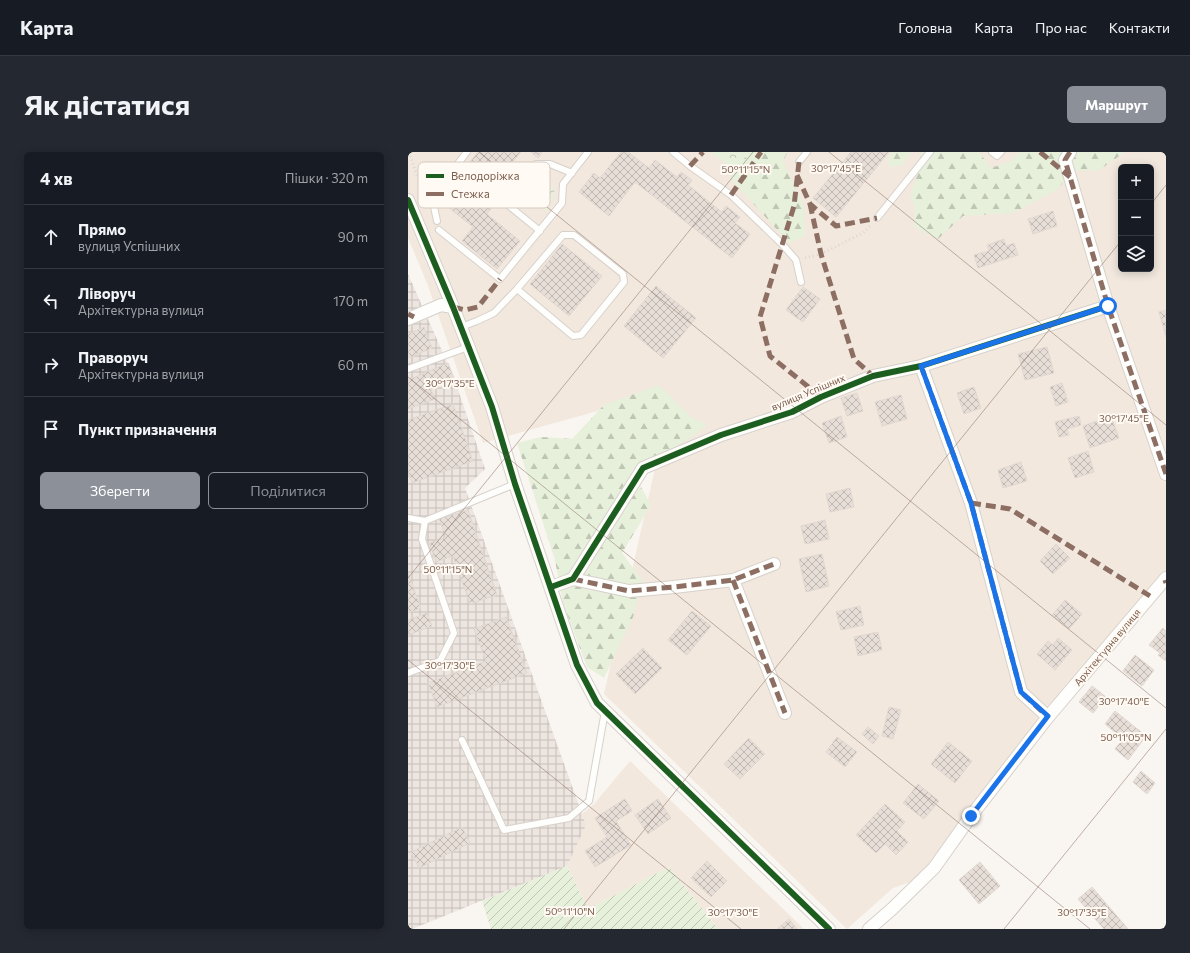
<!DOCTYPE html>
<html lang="uk">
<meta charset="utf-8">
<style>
body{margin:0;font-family:Commissioner,sans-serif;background:#242831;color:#f1f3f6}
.controls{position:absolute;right:12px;top:12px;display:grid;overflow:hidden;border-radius:6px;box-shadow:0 2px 10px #0003}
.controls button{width:36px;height:36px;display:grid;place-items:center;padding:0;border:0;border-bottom:1px solid #363941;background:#171b24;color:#f1f3f6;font:20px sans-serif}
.stop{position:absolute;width:12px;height:12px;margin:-9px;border:3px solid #1a73e8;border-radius:50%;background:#fff}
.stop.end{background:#1a73e8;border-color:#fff;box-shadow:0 1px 4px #0008}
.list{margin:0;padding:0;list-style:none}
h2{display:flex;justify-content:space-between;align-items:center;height:52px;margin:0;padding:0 16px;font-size:17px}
h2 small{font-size:13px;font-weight:400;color:#9ea1a6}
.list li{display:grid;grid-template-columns:26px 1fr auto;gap:12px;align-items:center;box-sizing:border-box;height:64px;padding:0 16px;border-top:1px solid #363941}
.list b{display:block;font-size:15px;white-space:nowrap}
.list p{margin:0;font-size:13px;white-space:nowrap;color:#9ea1a6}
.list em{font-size:13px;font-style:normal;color:#9ea1a6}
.actions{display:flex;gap:8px;padding:12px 16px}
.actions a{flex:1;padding:9px 0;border:1px solid #8c9099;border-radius:6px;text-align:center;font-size:14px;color:#8c9099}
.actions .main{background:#8c9099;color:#fff}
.icon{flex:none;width:22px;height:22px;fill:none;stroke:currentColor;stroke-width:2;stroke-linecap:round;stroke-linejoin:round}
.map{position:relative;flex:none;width:758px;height:777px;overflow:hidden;border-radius:6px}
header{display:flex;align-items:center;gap:24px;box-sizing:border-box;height:56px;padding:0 20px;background:#171b24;border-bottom:1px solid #363941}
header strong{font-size:19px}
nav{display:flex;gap:22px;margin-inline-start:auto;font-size:14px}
.intro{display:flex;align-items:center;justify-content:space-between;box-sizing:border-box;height:96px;padding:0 24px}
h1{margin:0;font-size:28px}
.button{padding:10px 18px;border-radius:6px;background:#8c9099;color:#fff;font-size:14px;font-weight:700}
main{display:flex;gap:24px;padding:0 24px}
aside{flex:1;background:#171b24;border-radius:6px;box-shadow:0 2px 10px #0003}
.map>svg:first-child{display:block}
</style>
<header>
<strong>Карта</strong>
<nav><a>Головна</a><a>Карта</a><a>Про нас</a><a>Контакти</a></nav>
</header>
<div class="intro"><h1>Як дістатися</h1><a class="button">Маршрут</a></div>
<main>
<aside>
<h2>4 хв<small>Пішки · 320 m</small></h2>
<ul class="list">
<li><svg class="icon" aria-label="ahead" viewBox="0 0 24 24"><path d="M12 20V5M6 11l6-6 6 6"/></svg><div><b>Прямо</b><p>вулиця Успішних</p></div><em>90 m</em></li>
<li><svg class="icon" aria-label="left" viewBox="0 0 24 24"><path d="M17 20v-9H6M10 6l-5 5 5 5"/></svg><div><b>Ліворуч</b><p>Архітектурна вулиця</p></div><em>170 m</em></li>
<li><svg class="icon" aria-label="right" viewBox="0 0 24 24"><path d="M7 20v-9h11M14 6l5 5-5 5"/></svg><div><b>Праворуч</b><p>Архітектурна вулиця</p></div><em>60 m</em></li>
<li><svg class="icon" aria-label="arrive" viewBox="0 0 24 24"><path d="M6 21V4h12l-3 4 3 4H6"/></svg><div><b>Пункт призначення</b></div></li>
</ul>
<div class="actions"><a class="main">Зберегти</a><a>Поділитися</a></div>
</aside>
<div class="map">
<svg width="758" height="777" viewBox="0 0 758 777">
<defs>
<pattern id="industrial-grid" width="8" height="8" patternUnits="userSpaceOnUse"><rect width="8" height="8" fill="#ede5e0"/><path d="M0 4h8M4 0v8" fill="none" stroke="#c5bdb8"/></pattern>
<pattern id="forest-firs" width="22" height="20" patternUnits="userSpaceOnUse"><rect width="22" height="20" fill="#e7f0db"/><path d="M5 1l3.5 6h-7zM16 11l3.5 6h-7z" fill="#c0c6b4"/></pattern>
<pattern id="park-crowns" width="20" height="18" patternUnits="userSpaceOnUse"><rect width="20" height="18" fill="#e7f0db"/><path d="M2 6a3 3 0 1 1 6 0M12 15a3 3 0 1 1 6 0" fill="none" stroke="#c0c6b4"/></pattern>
<pattern id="garden-furrows" width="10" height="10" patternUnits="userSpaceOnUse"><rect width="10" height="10" fill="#e7f0db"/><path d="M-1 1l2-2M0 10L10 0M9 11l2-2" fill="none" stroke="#c0c6b4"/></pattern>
<pattern id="building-cross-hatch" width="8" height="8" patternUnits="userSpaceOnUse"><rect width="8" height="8" fill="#e6ded7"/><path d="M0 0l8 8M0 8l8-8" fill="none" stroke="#bfb7b1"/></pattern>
</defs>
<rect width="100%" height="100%" fill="#f9f5f0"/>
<path fill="#f2e8de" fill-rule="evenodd" d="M 0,0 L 758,0 L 758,434 L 643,569 L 525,722 L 485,736 L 439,777 L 196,542 L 251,299 L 218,251 L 75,291 L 19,131 L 0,86 ZM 713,15 L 743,15 L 743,117 L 713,117 Z
M 222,609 L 396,777 L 310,777 L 261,715 L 180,757 L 159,714 L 178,673 L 174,662 L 186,652 Z"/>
<path fill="url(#industrial-grid)" d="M 0,122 L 46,226 L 77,317 L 57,336 L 178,673 L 159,714 L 4,777 L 0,777 Z"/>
<path fill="url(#forest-firs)" d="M 313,0 L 380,0 L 375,9 L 396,55 L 397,84 L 381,91 L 323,27 Z
M 484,0 L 504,0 L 493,14 L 481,15 L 481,4 Z
M 514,0 L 571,0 L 583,16 L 605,8 L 611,0 L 717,0 L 690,19 L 668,18 L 647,39 L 605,61 L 555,64 L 530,87 L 506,75 L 507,54 L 502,44 L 512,15 L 513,2 Z
M 251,233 L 282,264 L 299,273 L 281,287 L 224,319 L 243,353 L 214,401 L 234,428 L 225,465 L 196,526 L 179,515 L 155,451 L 147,408 L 109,291 L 133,285 L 164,287 L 196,253 Z"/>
<path fill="url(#park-crowns)" d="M 304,0 L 341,0 L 328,18 L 304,1 Z
M 128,23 L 147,37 L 143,52 L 137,59 L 115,40 Z"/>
<path fill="url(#garden-furrows)" d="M 159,714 L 180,757 L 261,715 L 310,777 L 83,777 L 74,749 Z"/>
<path fill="url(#building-cross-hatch)" stroke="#e2d8d2" d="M 70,0 L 113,0 L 74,47 L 84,55 L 79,62 L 112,89 L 89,117 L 54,89 L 65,75 L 31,48 Z
M 123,0 L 134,0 L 130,6 Z
M 213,0 L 220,0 L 241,16 L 247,8 L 269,25 L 273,20 L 284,28 L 280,33 L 314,60 L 318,54 L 332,65 L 327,71 L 342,82 L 324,106 L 227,30 L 201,64 L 171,40 L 186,21 L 192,26 Z
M 443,0 L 481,0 L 428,65 L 405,46 Z
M 645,59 L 649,74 L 625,82 L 620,67 Z
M 596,87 L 598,94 L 606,91 L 610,103 L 570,116 L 566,103 L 581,99 L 579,93 Z
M 154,92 L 194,124 L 161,164 L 122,132 Z
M 248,134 L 288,166 L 255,206 L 216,174 Z
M 395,135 L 412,147 L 395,170 L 378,158 Z
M 758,158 L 758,185 L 751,160 Z
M 16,175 L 24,196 L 0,206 L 0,182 Z
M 639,195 L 646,221 L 617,228 L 610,202 Z
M 40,211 L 46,226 L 22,236 L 27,247 L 0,257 L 0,228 Z
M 654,231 L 660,250 L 648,254 L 642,235 Z
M 566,235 L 573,256 L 556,262 L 549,241 Z
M 449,241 L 455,259 L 439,264 L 433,246 Z
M 493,243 L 499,267 L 474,274 L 467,250 Z
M 45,252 L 65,309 L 4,331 L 0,320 L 0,268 Z
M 433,264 L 439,285 L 421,291 L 414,271 Z
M 671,264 L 673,273 L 659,277 L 661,283 L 651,285 L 647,270 Z
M 703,264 L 711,286 L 682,296 L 675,274 Z
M 680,299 L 686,320 L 667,326 L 660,306 Z
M 613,310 L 619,329 L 595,336 L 590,318 Z
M 442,336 L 446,355 L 422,360 L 418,342 Z
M 60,358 L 89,443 L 62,452 L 45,404 L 28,410 L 21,391 L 38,385 L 31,367 Z
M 417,368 L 421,387 L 397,392 L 393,374 Z
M 648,392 L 662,406 L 645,422 L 632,409 Z
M 414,402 L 421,434 L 398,440 L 391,407 Z
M 0,421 L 13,456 L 0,461 Z
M 657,448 L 674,462 L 661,477 L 644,463 Z
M 452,454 L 456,473 L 433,478 L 428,460 Z
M 284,459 L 303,474 L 279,503 L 260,488 Z
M 19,461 L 24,474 L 0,483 L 0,468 Z
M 98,465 L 119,521 L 29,555 L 20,531 L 78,509 L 66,477 Z
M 755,476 L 758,479 L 758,509 L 750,503 L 752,501 L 741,493 Z
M 470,480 L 474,498 L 450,504 L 446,485 Z
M 650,486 L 664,498 L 647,518 L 629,502 L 640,489 L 645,493 Z
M 235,496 L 254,516 L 227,542 L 208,522 Z
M 727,503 L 746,518 L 734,534 L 715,519 Z
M 684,534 L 698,545 L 685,561 L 671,550 Z
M 481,555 L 493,558 L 485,587 L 474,584 Z
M 707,559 L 738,584 L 720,608 L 707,597 L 715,587 L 697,572 Z
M 460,575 L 471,584 L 465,592 L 454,582 Z
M 429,585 L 449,600 L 437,615 L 418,600 Z
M 341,586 L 357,602 L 332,627 L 316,612 Z
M 540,590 L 564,609 L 547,631 L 523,612 Z
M 733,619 L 747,631 L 739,642 L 725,630 Z
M 510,632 L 531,649 L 516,667 L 495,651 Z
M 217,647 L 224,659 L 208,669 L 223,693 L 187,715 L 177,699 L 199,685 L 187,666 Z
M 250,647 L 263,666 L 240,682 L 227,663 Z
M 477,652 L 497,670 L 489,679 L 500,690 L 488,703 L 477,692 L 468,701 L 448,683 Z
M 54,675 L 62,691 L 11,716 L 3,700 Z
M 299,709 L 319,729 L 303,745 L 283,726 Z
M 572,710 L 592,734 L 571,752 L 551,728 Z
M 684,735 L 720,777 L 696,777 L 670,747 Z
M 381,767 L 389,777 L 369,777 Z"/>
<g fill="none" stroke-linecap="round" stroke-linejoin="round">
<defs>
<path id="lane" d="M 265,0 L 282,14 L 323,43 L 374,92 L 388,108 L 393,130
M 584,0 L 589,4 L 593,0
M 391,10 L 399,0
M 469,66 L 522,0
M 29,69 L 24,45 L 59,0
M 31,78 L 92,127 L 154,51 L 155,32 L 180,0
M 132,79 L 100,53 L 101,38 L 128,12 L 142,12 L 164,21
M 53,175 L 69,169 L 86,161 L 109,137 L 155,83 L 166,83 L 215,122 L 216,130 L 173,183 L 165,184 L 109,137
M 0,217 L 60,195
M 0,366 L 17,369 L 107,332
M 0,521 L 32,509 L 46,481 L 14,387 L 17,369
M 54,588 L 96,678 L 161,666 L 181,649 L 197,559"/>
<path id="street" d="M 662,0 L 657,8 L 700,154 L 758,322
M 0,48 L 45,155 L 84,255 L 107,332 L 169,513 L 189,551 L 421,777
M 0,167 L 33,153 L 45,155
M 513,214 L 563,351 L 613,540 L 640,565
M 165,427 L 221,439 L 266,435 L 325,428 L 366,412
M 325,428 L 377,561
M 143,435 L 165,427 L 235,316 L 313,283 L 384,260 L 413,245 L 465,224 L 513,214 L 700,154
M 461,777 L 484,757 L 526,716 L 563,664 L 640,565 L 758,426"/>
</defs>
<use href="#lane" stroke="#d7d1cb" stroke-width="8"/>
<use href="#street" stroke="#d7d1cb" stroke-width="14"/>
<path stroke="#dcd5d0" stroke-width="2.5" stroke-dasharray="1 3" stroke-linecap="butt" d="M 1,0 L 15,41
M 397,106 L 413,102 L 455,81 L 463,73"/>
<use href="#lane" stroke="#fefefd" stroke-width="6"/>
<use href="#street" stroke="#fefefd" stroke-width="12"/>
<path stroke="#8d6e63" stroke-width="5" stroke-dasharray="10 5" stroke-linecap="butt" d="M 632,0 L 662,25
M 662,0 L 657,8 L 700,154 L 758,322
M 391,10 L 386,54 L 352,165 L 362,204 L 413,245
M 282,14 L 295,0
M 389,23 L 402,52 L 428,74 L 469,66
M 323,43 L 353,0
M 402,52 L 413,102 L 446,207 L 465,224
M 45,155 L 57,158 L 70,155 L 92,127
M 0,162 L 6,165
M 513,214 L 563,351 L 613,540 L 640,565
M 563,351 L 602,357 L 742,444
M 165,427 L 221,439 L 266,435 L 325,428 L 366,412
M 325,428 L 377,561
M 757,428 L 758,431"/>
<defs>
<path id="cycleway" d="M 0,48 L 45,155 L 84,255 L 107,332 L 169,513 L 189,551 L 421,777
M 143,435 L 165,427 L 235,316 L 313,283 L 384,260 L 413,245 L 465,224 L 513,214 L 700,154"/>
</defs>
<use href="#cycleway" stroke="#fffaf3" stroke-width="8"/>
<use href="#cycleway" stroke="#1b5e20" stroke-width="6"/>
</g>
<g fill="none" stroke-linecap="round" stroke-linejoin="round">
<path stroke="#1a73e8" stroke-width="5" d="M 563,664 L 640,564 L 613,540 L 563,351 L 513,214 L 700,154"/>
</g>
<path fill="none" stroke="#7a5c4d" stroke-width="1" stroke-opacity="0.45" d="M 71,0 L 758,556M 421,0 L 758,273M 743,52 L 758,33M 0,225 L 682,777M 0,426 L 345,0M 0,508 L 333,777M 156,777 L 713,89M 596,777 L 758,577"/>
<g text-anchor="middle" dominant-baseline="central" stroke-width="4" stroke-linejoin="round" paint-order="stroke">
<g font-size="10" fill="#7a5c4d" stroke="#fffaf3">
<text transform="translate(400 240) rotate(-23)">вулиця Успішних</text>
<text transform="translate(699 495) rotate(-50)">Архітектурна вулиця</text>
</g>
</g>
<rect x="10" y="10" width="132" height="46" rx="6" fill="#fffaf3" stroke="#d7cbc1" stroke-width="1"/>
<rect x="18" y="22" width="18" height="4" fill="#1b5e20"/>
<rect x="18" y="40" width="18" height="4" fill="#8d6e63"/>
<g font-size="11" fill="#7a5c4d">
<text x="43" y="28">Велодоріжка</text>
<text x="43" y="46">Стежка</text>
</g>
<g font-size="10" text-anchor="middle" fill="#7a5c4d" stroke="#fffaf3" stroke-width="4" stroke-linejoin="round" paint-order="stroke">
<text x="428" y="20">30°17'45"E</text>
<text x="338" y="21">50°11'15"N</text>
<text x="42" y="235">30°17'35"E</text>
<text x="716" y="270">30°17'45"E</text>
<text x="40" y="421">50°11'15"N</text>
<text x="42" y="517">30°17'30"E</text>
<text x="716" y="553">30°17'40"E</text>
<text x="718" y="589">50°11'05"N</text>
<text x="162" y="763">50°11'10"N</text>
<text x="325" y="764">30°17'30"E</text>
<text x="674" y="764">30°17'35"E</text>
</g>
</svg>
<div class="controls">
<button>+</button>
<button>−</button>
<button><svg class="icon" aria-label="layers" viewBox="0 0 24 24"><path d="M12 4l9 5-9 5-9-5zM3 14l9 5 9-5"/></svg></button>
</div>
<div class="stop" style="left:700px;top:154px"></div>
<div class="stop end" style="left:563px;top:664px"></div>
</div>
</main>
